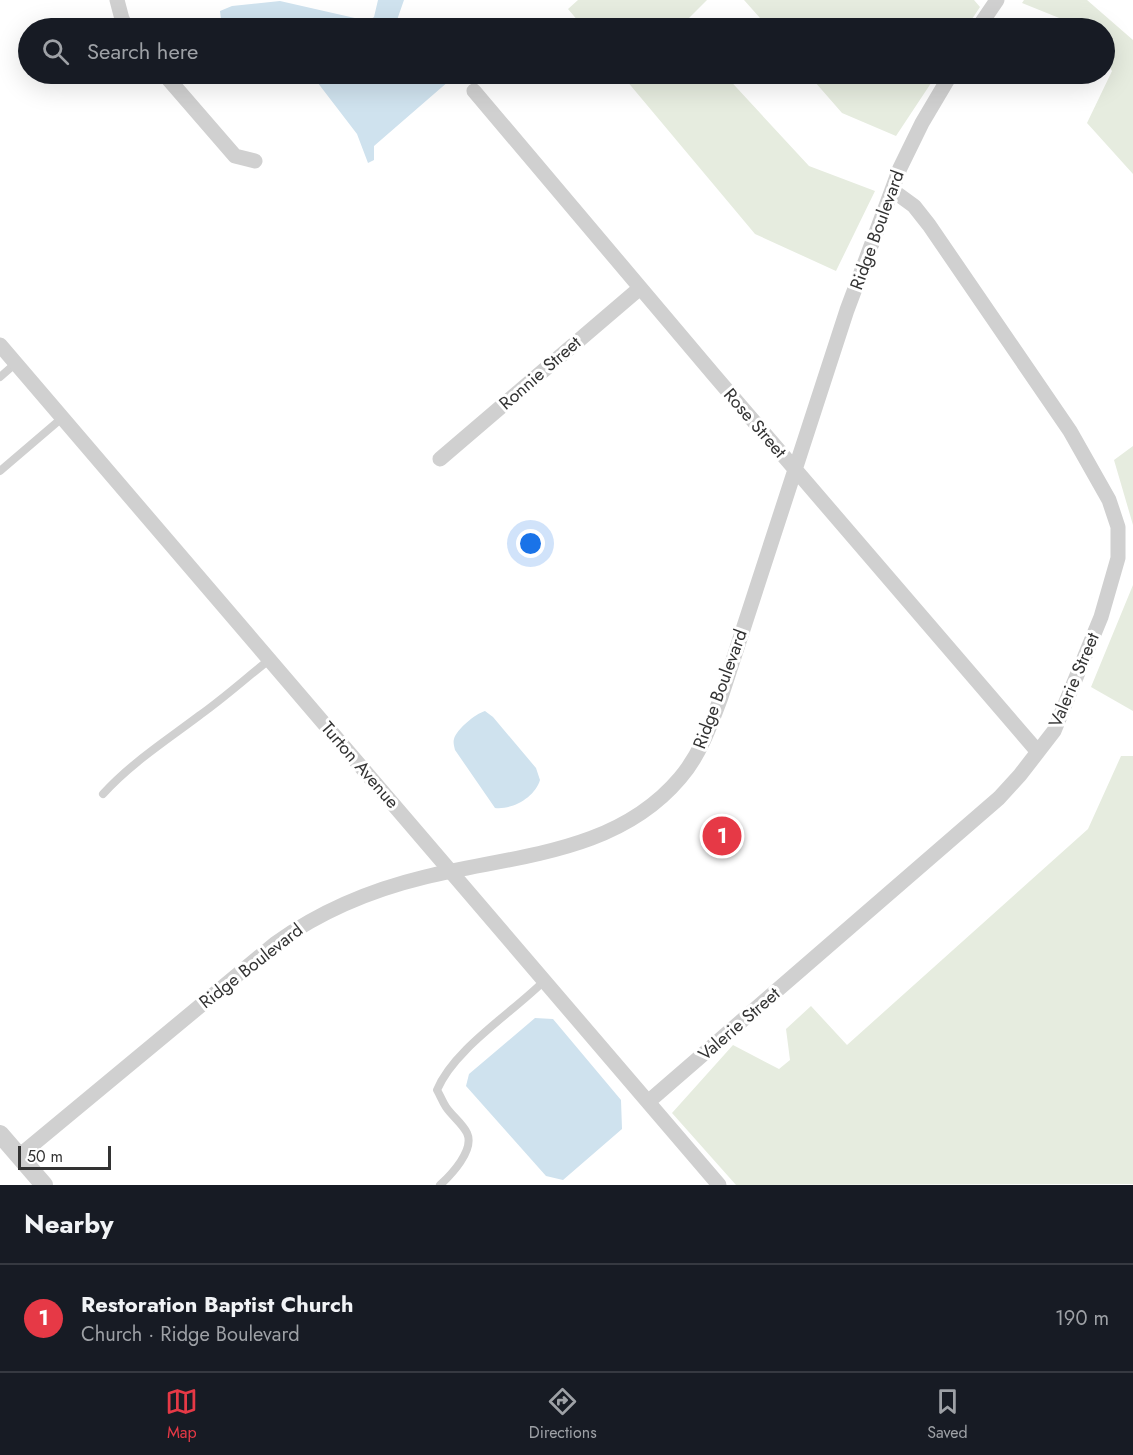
<!DOCTYPE html>
<meta charset="utf-8">
<style>
body{margin:0;font-family:Jost,sans-serif;background:#20242c;color:#f1f3f6}
.scale{position:absolute;left:18px;bottom:15px;width:93px;box-sizing:border-box;padding-left:6px;border:3px solid #333;border-top:0;font-size:16px;line-height:21px;white-space:nowrap;color:#333;-webkit-text-stroke:4px #fff;paint-order:stroke}
.you{position:absolute;left:531px;top:544px;width:21px;height:21px;margin:-15px;border:4px solid #fff;border-radius:50%;background:#1a73e8;box-shadow:0 0 0 9px #1a73e833}
.badge{display:grid;place-items:center;width:39px;height:39px;border-radius:50%;background:#e63946;color:#fff;font-size:20px;font-weight:700}
.pin{position:absolute;translate:-50% -50%;border:3px solid #fff;box-shadow:0 2px 6px #0006}
.list{margin:0;padding:0;list-style:none}
h2{display:flex;justify-content:space-between;align-items:center;height:78px;margin:0;padding:0 24px;font-size:26px}
h2 small{font-size:20px;font-weight:400;color:#9ea1a6}
.list li{display:grid;grid-template-columns:39px 1fr auto;gap:18px;align-items:center;box-sizing:border-box;height:108px;padding:0 24px;border-top:2px solid #363941}
.list b{display:block;font-size:22px;white-space:nowrap}
.list p{margin:0;font-size:20px;white-space:nowrap;color:#9ea1a6}
.list em{font-size:20px;font-style:normal;color:#9ea1a6}
.icon{flex:none;width:33px;height:33px;fill:none;stroke:currentColor;stroke-width:2;stroke-linecap:round;stroke-linejoin:round}
.map{position:relative;flex:none;width:1133px;height:1185px;overflow:hidden}
.search{position:absolute;background:#171b24;box-shadow:0 6px 24px #0002;left:18px;right:18px;top:18px;height:66px;display:flex;align-items:center;gap:15px;box-sizing:border-box;padding:0 21px;border-radius:33px;color:#9ea1a6;font-size:22px}
.sheet{height:186px;background:#171b24}
nav{display:flex;justify-content:space-around;align-items:center;box-sizing:border-box;height:84px;border-top:2px solid #363941;background:#171b24;font-size:16px;color:#9ea1a6}
nav a{display:grid;justify-items:center;gap:3px}
nav .on{color:#e63946}
.map>svg:first-child{display:block}
</style>
<div class="map">
<svg width="1133" height="1185" viewBox="0 0 1133 1185">
<rect width="100%" height="100%" fill="#fff"/>
<path fill="#e6ecdf" d="M 578,0 L 707,0 L 681,26 L 683,28 L 584,28 L 568,9 Z
M 744,0 L 974,0 L 980,7 L 966,28 L 769,28 Z
M 1024,0 L 1087,0 L 1133,40 L 1133,174 L 1087,123 L 1112,71 L 1105,60 L 1104,28 L 1084,28 L 1022,3 Z
M 621,74 L 724,74 L 809,166 L 875,191 L 836,271 L 755,234 Z
M 808,74 L 937,74 L 896,136 L 842,113 Z
M 1133,446 L 1133,539 L 1133,525 L 1114,460 Z
M 1133,585 L 1133,711 L 1091,687 Z
M 1121,756 L 1133,756 L 1133,1184 L 736,1185 L 672,1113 L 733,1045 L 779,1069 L 790,1060 L 786,1029 L 811,1006 L 847,1045 L 1088,829 Z"/>
<path fill="#cfe2ee" d="M 378,0 L 404,0 L 397,20 L 401,28 L 228,28 L 221,19 L 220,11 L 232,6 L 280,1 L 368,21 L 374,17 Z
M 311,74 L 457,74 L 374,146 L 374,160 L 368,163 L 357,134 Z
M 485,711 L 493,717 L 536,768 L 540,780 C 535,797 513,810 495,808 L 455,750 C 454,746 453,742 454,739 C 457,729 475,714 485,711 Z
M 535,1018 L 553,1019 L 621,1100 L 622,1129 L 563,1180 L 546,1176 L 466,1086 L 469,1074 Z"/>
<g fill="none" stroke-linecap="round" stroke-linejoin="round">
<path stroke="#d0d0d0" stroke-width="8" d="M 0,377 L 16,363
M 0,471 L 62,418
M 103,794 C 131,763 167,740 200,715 C 224,698 246,678 269,660
M 440,1185 C 451,1175 475,1150 467,1133 C 462,1123 452,1116 446,1107 C 442,1101 440,1095 437,1090 C 454,1049 512,1013 544,981"/>
<path stroke="#d0d0d0" stroke-width="15" d="M 117,0 L 122,19 L 127,28
M 978,28 L 997,0
M 164,74 L 235,156 L 255,161
M 474,91 L 714,375 L 1038,752
M 0,345 L 719,1185
M 440,459 L 640,288
M 648,1102 L 999,798 L 1020,775 L 1054,731 L 1101,617 L 1118,558 L 1118,527 L 1109,500 L 1070,431 L 929,225 L 914,206 L 892,190
M 19,1156 L 276,943 C 321,911 371,890 425,877 C 514,855 616,854 680,778 C 700,755 710,726 721,697 L 847,310 L 892,190 L 900,168 L 922,123 L 951,74"/>
<path stroke="#d0d0d0" stroke-width="18" d="M 0,1134 L 44,1185"/>
</g>
<g text-anchor="middle" dominant-baseline="central" stroke-width="6" stroke-linejoin="round" paint-order="stroke">
<g font-size="18" fill="#333" stroke="#fff">
<text transform="translate(877 230) rotate(-70)">Ridge Boulevard</text>
<text transform="translate(540 373) rotate(-41)">Ronnie Street</text>
<text transform="translate(755 423) rotate(49)">Rose Street</text>
<text transform="translate(1074 680) rotate(-67)">Valerie Street</text>
<text transform="translate(720 689) rotate(-70)">Ridge Boulevard</text>
<text transform="translate(360 765) rotate(49)">Turton Avenue</text>
<text transform="translate(251 966) rotate(-38)">Ridge Boulevard</text>
<text transform="translate(739 1024) rotate(-41)">Valerie Street</text>
</g>
</g>
</svg>
<div class="scale">50 m</div>
<div class="you"></div>
<div class="pin badge" style="left:722px;top:836px">1</div>
<div class="search"><svg class="icon" aria-label="search" viewBox="0 0 24 24"><circle cx="10" cy="10" r="6"/><path d="M15 15l6 6"/></svg>Search here</div>
</div>
<section class="sheet">
<h2>Nearby<small></small></h2>
<ul class="list">
<li><span class="badge">1</span><div><b>Restoration Baptist Church</b><p>Church · Ridge Boulevard</p></div><em>190 m</em></li>
</ul>
</section>
<nav>
<a class="on"><svg class="icon" aria-label="map" viewBox="0 0 24 24"><path d="M3 6l6-2 6 2 6-2v14l-6 2-6-2-6 2zM9 4v14M15 6v14"/></svg>Map</a>
<a><svg class="icon" aria-label="directions" viewBox="0 0 24 24"><path d="M12 3l9 9-9 9-9-9zM9 14v-3h6M13 9l2 2-2 2"/></svg>Directions</a>
<a><svg class="icon" aria-label="saved" viewBox="0 0 24 24"><path d="M7 4h10v16l-5-4-5 4z"/></svg>Saved</a>
</nav>
